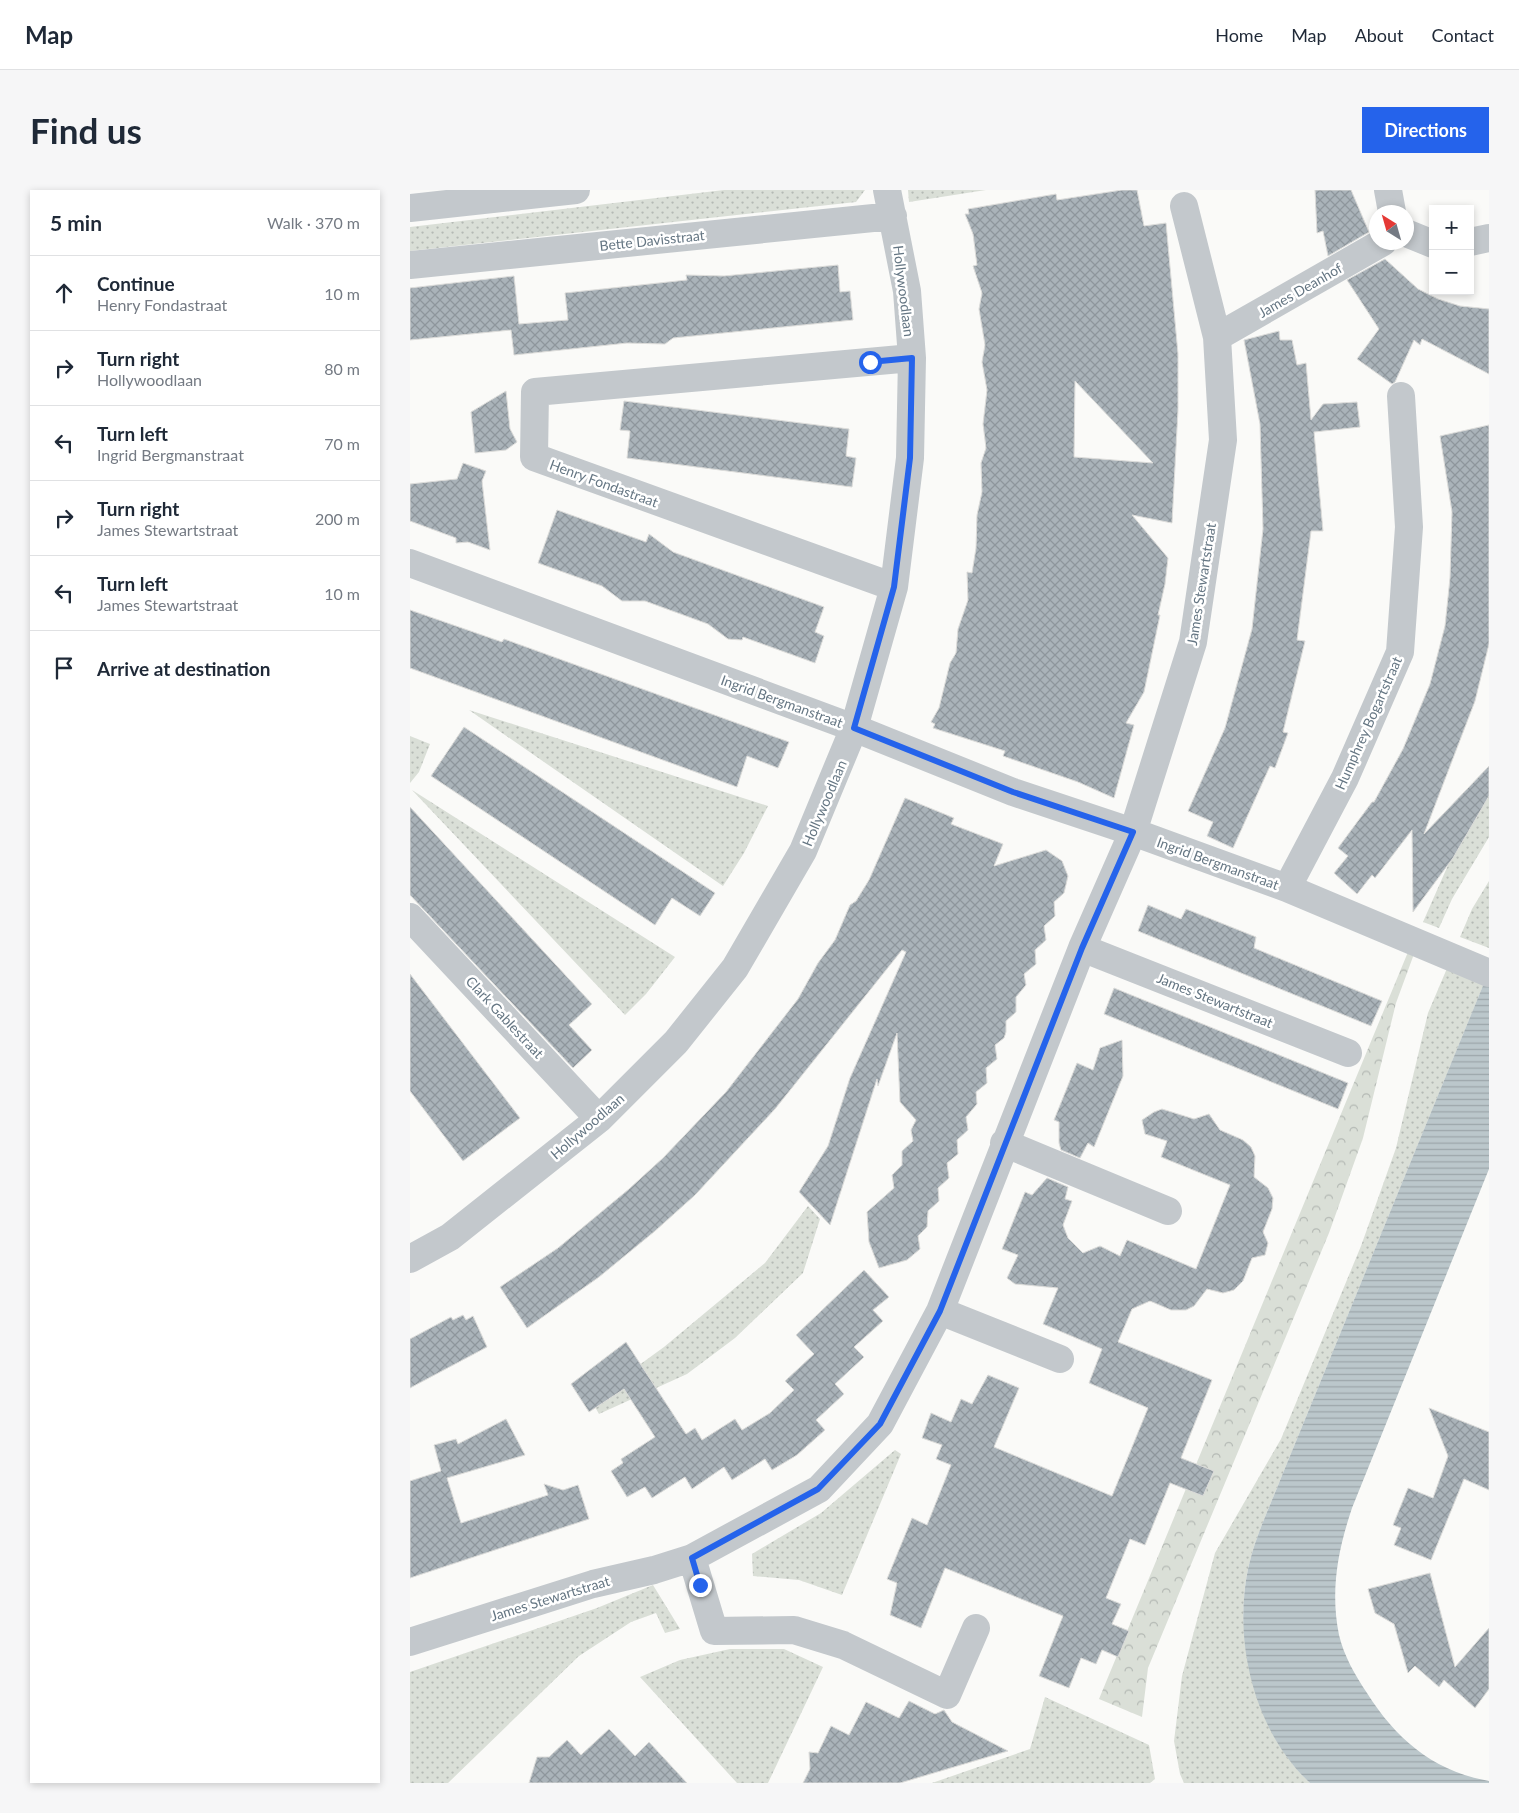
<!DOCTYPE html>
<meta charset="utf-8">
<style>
body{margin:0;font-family:Lato,sans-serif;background:#f6f6f7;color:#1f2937}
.controls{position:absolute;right:15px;top:15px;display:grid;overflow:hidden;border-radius:0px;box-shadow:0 2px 8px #0003}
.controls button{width:45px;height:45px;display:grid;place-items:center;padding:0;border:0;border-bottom:1px solid #e0e1e3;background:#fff;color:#1f2937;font:25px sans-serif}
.compass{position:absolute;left:959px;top:15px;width:45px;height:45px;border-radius:50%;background:#fff;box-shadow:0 2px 8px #0003;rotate:323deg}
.stop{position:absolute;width:15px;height:15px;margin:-11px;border:4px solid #2563eb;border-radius:50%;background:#fff}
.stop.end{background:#2563eb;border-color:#fff;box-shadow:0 1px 5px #0008}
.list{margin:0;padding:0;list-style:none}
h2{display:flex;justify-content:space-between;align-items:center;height:65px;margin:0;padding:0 20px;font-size:21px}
h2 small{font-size:16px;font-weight:400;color:#747a83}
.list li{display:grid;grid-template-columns:32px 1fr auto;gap:15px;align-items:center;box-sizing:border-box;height:75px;padding:0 20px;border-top:1px solid #e0e1e3}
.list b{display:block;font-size:19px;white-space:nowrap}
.list p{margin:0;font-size:16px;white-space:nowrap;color:#747a83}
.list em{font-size:16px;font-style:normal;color:#747a83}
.icon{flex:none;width:28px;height:28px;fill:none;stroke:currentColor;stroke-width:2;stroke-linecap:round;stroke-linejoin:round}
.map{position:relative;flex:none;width:1079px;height:1593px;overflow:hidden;border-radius:0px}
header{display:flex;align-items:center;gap:30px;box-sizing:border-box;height:70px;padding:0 25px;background:#fff;border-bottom:1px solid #e0e1e3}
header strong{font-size:24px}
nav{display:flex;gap:28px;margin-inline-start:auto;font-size:18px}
.intro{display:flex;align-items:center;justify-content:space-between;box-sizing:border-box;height:120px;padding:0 30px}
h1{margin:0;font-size:35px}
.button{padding:12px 22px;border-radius:0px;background:#2563eb;color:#fff;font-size:18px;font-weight:700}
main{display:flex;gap:30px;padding:0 30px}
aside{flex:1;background:#fff;border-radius:0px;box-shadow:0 2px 8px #0003}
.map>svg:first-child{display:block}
</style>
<header>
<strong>Map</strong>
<nav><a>Home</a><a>Map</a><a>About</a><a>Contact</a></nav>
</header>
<div class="intro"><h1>Find us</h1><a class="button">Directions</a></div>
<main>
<aside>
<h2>5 min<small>Walk · 370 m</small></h2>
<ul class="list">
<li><svg class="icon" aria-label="ahead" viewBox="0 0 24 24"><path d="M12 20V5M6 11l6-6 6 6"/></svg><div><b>Continue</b><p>Henry Fondastraat</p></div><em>10 m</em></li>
<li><svg class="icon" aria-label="right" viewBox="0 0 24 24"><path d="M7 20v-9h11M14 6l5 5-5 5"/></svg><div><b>Turn right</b><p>Hollywoodlaan</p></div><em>80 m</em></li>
<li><svg class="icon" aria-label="left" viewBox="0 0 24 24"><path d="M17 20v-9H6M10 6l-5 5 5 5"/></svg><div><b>Turn left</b><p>Ingrid Bergmanstraat</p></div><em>70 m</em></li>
<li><svg class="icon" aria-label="right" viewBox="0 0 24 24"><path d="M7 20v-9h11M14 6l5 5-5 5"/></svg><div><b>Turn right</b><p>James Stewartstraat</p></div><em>200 m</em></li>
<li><svg class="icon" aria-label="left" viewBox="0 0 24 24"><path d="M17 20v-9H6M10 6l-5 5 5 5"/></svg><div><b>Turn left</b><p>James Stewartstraat</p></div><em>10 m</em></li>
<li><svg class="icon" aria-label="arrive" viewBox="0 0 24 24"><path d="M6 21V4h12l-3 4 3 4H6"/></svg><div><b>Arrive at destination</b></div></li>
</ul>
</aside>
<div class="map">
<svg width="1079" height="1593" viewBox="0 0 1079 1593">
<defs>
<pattern id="green-dots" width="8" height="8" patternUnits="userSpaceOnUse" patternTransform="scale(1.25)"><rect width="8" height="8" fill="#dadfd7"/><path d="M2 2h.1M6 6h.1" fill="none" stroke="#b4b9b4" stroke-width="1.8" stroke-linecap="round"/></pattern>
<pattern id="forest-crowns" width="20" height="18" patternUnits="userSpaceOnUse" patternTransform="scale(1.25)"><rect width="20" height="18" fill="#dadfd7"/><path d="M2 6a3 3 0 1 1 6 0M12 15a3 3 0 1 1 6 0" fill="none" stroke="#b4b9b4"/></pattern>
<pattern id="water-rules" width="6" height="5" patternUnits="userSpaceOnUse" patternTransform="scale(1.25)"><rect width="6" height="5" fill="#bbc7cb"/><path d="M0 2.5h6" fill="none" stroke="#9ca6aa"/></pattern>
<pattern id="building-cross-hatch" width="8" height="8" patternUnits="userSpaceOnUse" patternTransform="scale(1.25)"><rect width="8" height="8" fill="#aab3b9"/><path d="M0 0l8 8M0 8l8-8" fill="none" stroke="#8e969c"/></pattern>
</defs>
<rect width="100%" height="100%" fill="#fafaf8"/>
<path fill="url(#green-dots)" d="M 314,0 L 455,0 L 446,12 L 0,61 L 0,37 Z
M 498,0 L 576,0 L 499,12 Z
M 59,520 L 358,616 L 334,663 L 313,696 Z
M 0,546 L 20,554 L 9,582 L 0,593 Z
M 1079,582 L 1079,647 L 1042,709 L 1029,738 L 1013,732 Z
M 2,600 L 265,767 L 236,804 L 215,825 Z
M 1079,691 L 1079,758 L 1050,747 L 1062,719 Z
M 1038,776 L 1075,791 L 873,1283 C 861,1314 845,1346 838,1379 C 823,1449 847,1543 900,1593 L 774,1593 L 770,1584 L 764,1551 L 772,1486 L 805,1363 L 871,1249 L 951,1056 L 986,958 L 1018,823 Z
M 398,1016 L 410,1029 L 393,1083 L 325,1148 L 277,1184 L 189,1224 L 181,1210 L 254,1157 L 355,1073 Z
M 485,1260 L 491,1264 L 432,1405 L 389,1390 L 343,1386 L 342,1364 L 411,1323 Z
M 243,1395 L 270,1439 L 255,1443 L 246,1423 L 221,1432 L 169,1466 L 38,1593 L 0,1593 L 0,1482 L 187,1418 Z
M 320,1459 L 374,1459 L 413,1477 L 358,1593 L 327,1593 L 230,1487 L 270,1470 Z
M 635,1507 L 739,1555 L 745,1589 L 740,1593 L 522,1593 L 620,1559 Z"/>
<path fill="url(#forest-crowns)" d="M 998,762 L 1004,764 L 986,813 L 953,948 L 919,1043 L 738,1478 L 732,1527 L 689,1509 Z"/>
<path fill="url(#water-rules)" d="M 1079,781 L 1079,979 L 942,1318 C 928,1360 920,1400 929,1445 C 934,1466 945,1485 957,1503 C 986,1549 1023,1581 1079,1591 L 1079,1593 L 900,1593 C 844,1541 823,1452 838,1379 C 845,1346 861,1314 873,1283 Z"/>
<path fill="url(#building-cross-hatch)" stroke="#dcdcda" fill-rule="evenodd" d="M 712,0 L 727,0 L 734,36 L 756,33 L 768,164 L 768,220 L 762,333 L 722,325 L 758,368 L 755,394 L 748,425 L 750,425 L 734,502 L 716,533 L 724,535 L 704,608 L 668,592 L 593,566 L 595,561 L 523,538 L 525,534 L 521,532 L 529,518 L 540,473 L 546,463 L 548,439 L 558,410 L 557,382 L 562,383 L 566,358 L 567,325 L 572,302 L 571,273 L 576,258 L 573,234 L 577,200 L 572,172 L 575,155 L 569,119 L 572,103 L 563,76 L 567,75 L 563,44 L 555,24 L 559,24 L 558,19 L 646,4 L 647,10 ZM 665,191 L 743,273 L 664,267 Z
M 905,0 L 941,0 L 959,42 L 918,66 L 913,41 L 907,43 Z
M 975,69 L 1008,99 L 1028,109 L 1050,116 L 1079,119 L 1079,184 L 1012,149 L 1010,155 L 1004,150 L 985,192 L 982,194 L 947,169 L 969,139 L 937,90 Z
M 428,75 L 430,102 L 440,101 L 443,130 L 263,148 L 255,154 L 217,153 L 104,165 L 101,140 L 0,150 L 0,98 L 104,86 L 109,134 L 158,130 L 155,103 L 277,90 L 276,85 L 314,86 Z
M 869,141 L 870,150 L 882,150 L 887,175 L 896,173 L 901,230 L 913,214 L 947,212 L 950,237 L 904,242 L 913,341 L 901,341 L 887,450 L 895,451 L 873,542 L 878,543 L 865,578 L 860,576 L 823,658 L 797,646 L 803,632 L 778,621 L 815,538 L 842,439 L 853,339 L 850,234 L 834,150 Z
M 96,201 L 100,239 L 107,252 L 96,260 L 65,263 L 61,222 Z
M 214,211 L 439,239 L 436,266 L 446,268 L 442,297 L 217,268 L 220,241 L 210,240 Z
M 1079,235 L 1079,454 L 1065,511 L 1014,644 L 1079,576 L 1079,606 L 1043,668 L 1003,722 L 1002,640 L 965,688 L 962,685 L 947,704 L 924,683 L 938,666 L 928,658 L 962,612 L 964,612 L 993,559 L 1020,494 L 1035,436 L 1040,388 L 1042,322 L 1030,246 Z
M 53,273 L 76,281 L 72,291 L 80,360 L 58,352 L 46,353 L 46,348 L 0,331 L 0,294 L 47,289 Z
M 147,320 L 236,352 L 239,344 L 263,362 L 414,417 L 405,442 L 414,446 L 405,473 L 333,447 L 332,450 L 318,449 L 298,434 L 235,411 L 212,411 L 192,396 L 128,373 Z
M 0,420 L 92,452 L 94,449 L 379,552 L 368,578 L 337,566 L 327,597 L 0,478 Z
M 54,537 L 305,703 L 290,726 L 262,708 L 245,735 L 21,586 Z
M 495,608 L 544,628 L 541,634 L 593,654 L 584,676 L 636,660 L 652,671 L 658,686 L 654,703 L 644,712 L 645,726 L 634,736 L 636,750 L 625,760 L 626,774 L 614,784 L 616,795 L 606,807 L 606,822 L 596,831 L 596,842 L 594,848 L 585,855 L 587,869 L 576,878 L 577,893 L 566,902 L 567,914 L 556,927 L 558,940 L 547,950 L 548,964 L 537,973 L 539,988 L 528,998 L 529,1011 L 518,1021 L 517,1037 L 508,1046 L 510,1059 L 497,1070 L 469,1078 L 459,1052 L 457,1022 L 484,998 L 482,985 L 492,975 L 492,961 L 503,951 L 501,940 L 506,930 L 490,912 L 487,843 L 468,896 L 467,889 L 420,1035 L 389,1002 L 418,956 L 440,888 L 496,762 L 492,760 L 365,919 L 285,1005 L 245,1041 L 189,1087 L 117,1138 L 90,1097 L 148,1058 L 219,999 L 253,968 L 316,902 L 388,809 L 408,773 L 425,750 L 440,715 L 446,711 L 459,690 Z
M 0,617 L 182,814 L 159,835 L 182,860 L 163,878 L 0,705 Z
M 738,715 L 771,729 L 776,719 L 846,747 L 844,758 L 972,811 L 961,836 L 728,741 Z
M 0,784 L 110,928 L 53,971 L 0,901 Z
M 704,798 L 938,893 L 928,919 L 694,824 Z
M 712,850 L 713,886 L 684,957 L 678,953 L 670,968 L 651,960 L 649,953 L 649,932 L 644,930 L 667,873 L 683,880 L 690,858 Z
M 752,919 L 784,929 L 799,924 L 810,940 L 833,950 L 841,957 L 845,966 L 844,987 L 858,998 L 863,1008 L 862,1019 L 853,1042 L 858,1053 L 855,1065 L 842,1068 L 833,1091 L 824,1100 L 813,1103 L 797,1099 L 784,1116 L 776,1120 L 761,1120 L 740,1111 L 722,1119 L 708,1152 L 802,1190 L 771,1268 L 804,1281 L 793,1306 L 760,1293 L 735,1355 L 720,1349 L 696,1408 L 711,1414 L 702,1434 L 719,1441 L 708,1467 L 692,1460 L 686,1474 L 671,1468 L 659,1498 L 629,1486 L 653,1426 L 535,1378 L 511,1438 L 480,1425 L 487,1393 L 477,1389 L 502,1328 L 517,1335 L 541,1275 L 526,1269 L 532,1255 L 512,1248 L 521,1223 L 541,1232 L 551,1209 L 562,1214 L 578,1185 L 609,1198 L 584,1257 L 702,1306 L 738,1218 L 679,1193 L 692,1159 L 633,1134 L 648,1098 L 605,1094 L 597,1088 L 608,1065 L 592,1059 L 615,1002 L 622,1005 L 637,988 L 658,997 L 655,1009 L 662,1011 L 653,1035 L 658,1048 L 673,1063 L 690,1056 L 710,1066 L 717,1050 L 786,1079 L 820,995 L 751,967 L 757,951 L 735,944 L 732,930 L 744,922 Z
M 454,1080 L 479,1107 L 463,1120 L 473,1131 L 444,1157 L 454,1167 L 425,1194 L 434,1204 L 406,1230 L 415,1240 L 387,1265 L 362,1280 L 355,1269 L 322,1290 L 314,1277 L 282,1299 L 275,1287 L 242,1308 L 235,1297 L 217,1307 L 201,1281 L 213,1273 L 211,1269 L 245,1247 L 214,1199 L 179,1222 L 161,1194 L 216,1152 L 276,1244 L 285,1238 L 292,1250 L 325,1229 L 332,1240 L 360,1223 L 384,1200 L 375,1191 L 404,1164 L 386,1145 Z
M 53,1125 L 56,1130 L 63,1126 L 77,1157 L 0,1198 L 0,1149 L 41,1127 L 43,1130 Z
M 1019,1218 L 1079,1242 L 1079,1300 L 1054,1289 L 1021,1370 L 984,1355 L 991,1338 L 983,1335 L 998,1298 L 1023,1308 L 1038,1266 Z
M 96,1229 L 115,1265 L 37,1288 L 51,1333 L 138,1305 L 134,1294 L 153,1300 L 168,1295 L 179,1329 L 0,1388 L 0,1291 L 31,1281 L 24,1255 L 46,1249 L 48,1254 Z
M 1020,1383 L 1045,1477 L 1079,1438 L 1079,1499 L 1065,1518 L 1034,1490 L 1029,1497 L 1005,1476 L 998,1483 L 984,1434 L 965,1423 L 958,1399 Z
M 499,1511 L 525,1524 L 534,1520 L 542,1532 L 598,1561 L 490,1593 L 393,1593 L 400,1579 L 399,1562 L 408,1563 L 421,1536 L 439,1545 L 456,1512 L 489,1528 Z
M 199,1539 L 225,1566 L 239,1552 L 277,1593 L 119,1593 L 127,1567 L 139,1567 L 157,1550 L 171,1565 Z"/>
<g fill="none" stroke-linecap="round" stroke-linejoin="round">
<path stroke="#c3c8cc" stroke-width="28" d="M 978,0 L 982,22
M 0,18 L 166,0
M 996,43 L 1023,54
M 1060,52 L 1079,48
M 0,75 L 483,26
M 807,147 L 973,52
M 0,373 L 444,538 L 603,602 L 723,642 L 877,698 L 1079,783
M 484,397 L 124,267 L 125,202 L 502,168
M 877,698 L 935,588 L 990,462 L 999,337 L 991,206
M 0,727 L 189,929
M 672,758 L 938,863
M 594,953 L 758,1021
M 0,1069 L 40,1047 L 189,929 L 266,852 L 325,778 L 393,661 L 444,538 L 484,397 L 500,268 L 502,168 L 497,101 L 477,0
M 530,1121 L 650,1169
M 282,1368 L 304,1441 L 384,1440 L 433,1455 L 537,1505 L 566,1438
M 0,1452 L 183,1394 L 244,1380 L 282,1368 L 409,1299 L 470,1234 L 530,1121 L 672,758 L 723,642 L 783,452 L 813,250 L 807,147 L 774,16"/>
</g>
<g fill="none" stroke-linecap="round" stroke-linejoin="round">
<path stroke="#2563eb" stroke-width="6" d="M 290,1395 L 282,1368 L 408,1299 L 470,1234 L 530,1121 L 672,758 L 723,642 L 603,602 L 444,538 L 484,397 L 500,268 L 502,168 L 460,172"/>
</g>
<g text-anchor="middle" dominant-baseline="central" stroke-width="5" stroke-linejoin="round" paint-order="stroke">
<g font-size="14" fill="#657683" stroke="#fff">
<text transform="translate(242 50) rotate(-6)">Bette Davisstraat</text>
<text transform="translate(890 100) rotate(-30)">James Deanhof</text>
<text transform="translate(494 101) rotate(83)">Hollywoodlaan</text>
<text transform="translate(194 293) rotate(20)">Henry Fondastraat</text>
<text transform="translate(791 394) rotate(-81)">James Stewartstraat</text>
<text transform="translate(372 511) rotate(20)">Ingrid Bergmanstraat</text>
<text transform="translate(958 533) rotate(-66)">Humphrey Bogartstraat</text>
<text transform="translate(414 613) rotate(-67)">Hollywoodlaan</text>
<text transform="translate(808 673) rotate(20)">Ingrid Bergmanstraat</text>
<text transform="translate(805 810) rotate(22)">James Stewartstraat</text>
<text transform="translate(95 827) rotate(47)">Clark Gablestraat</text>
<text transform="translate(177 936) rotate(-41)">Hollywoodlaan</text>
<text transform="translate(140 1408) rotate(-17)">James Stewartstraat</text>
</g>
</g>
</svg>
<div class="controls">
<button>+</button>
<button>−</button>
</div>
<svg class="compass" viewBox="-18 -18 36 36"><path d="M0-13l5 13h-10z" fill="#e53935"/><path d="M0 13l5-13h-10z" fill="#747a83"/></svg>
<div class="stop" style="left:460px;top:172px"></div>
<div class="stop end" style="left:290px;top:1395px"></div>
</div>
</main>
